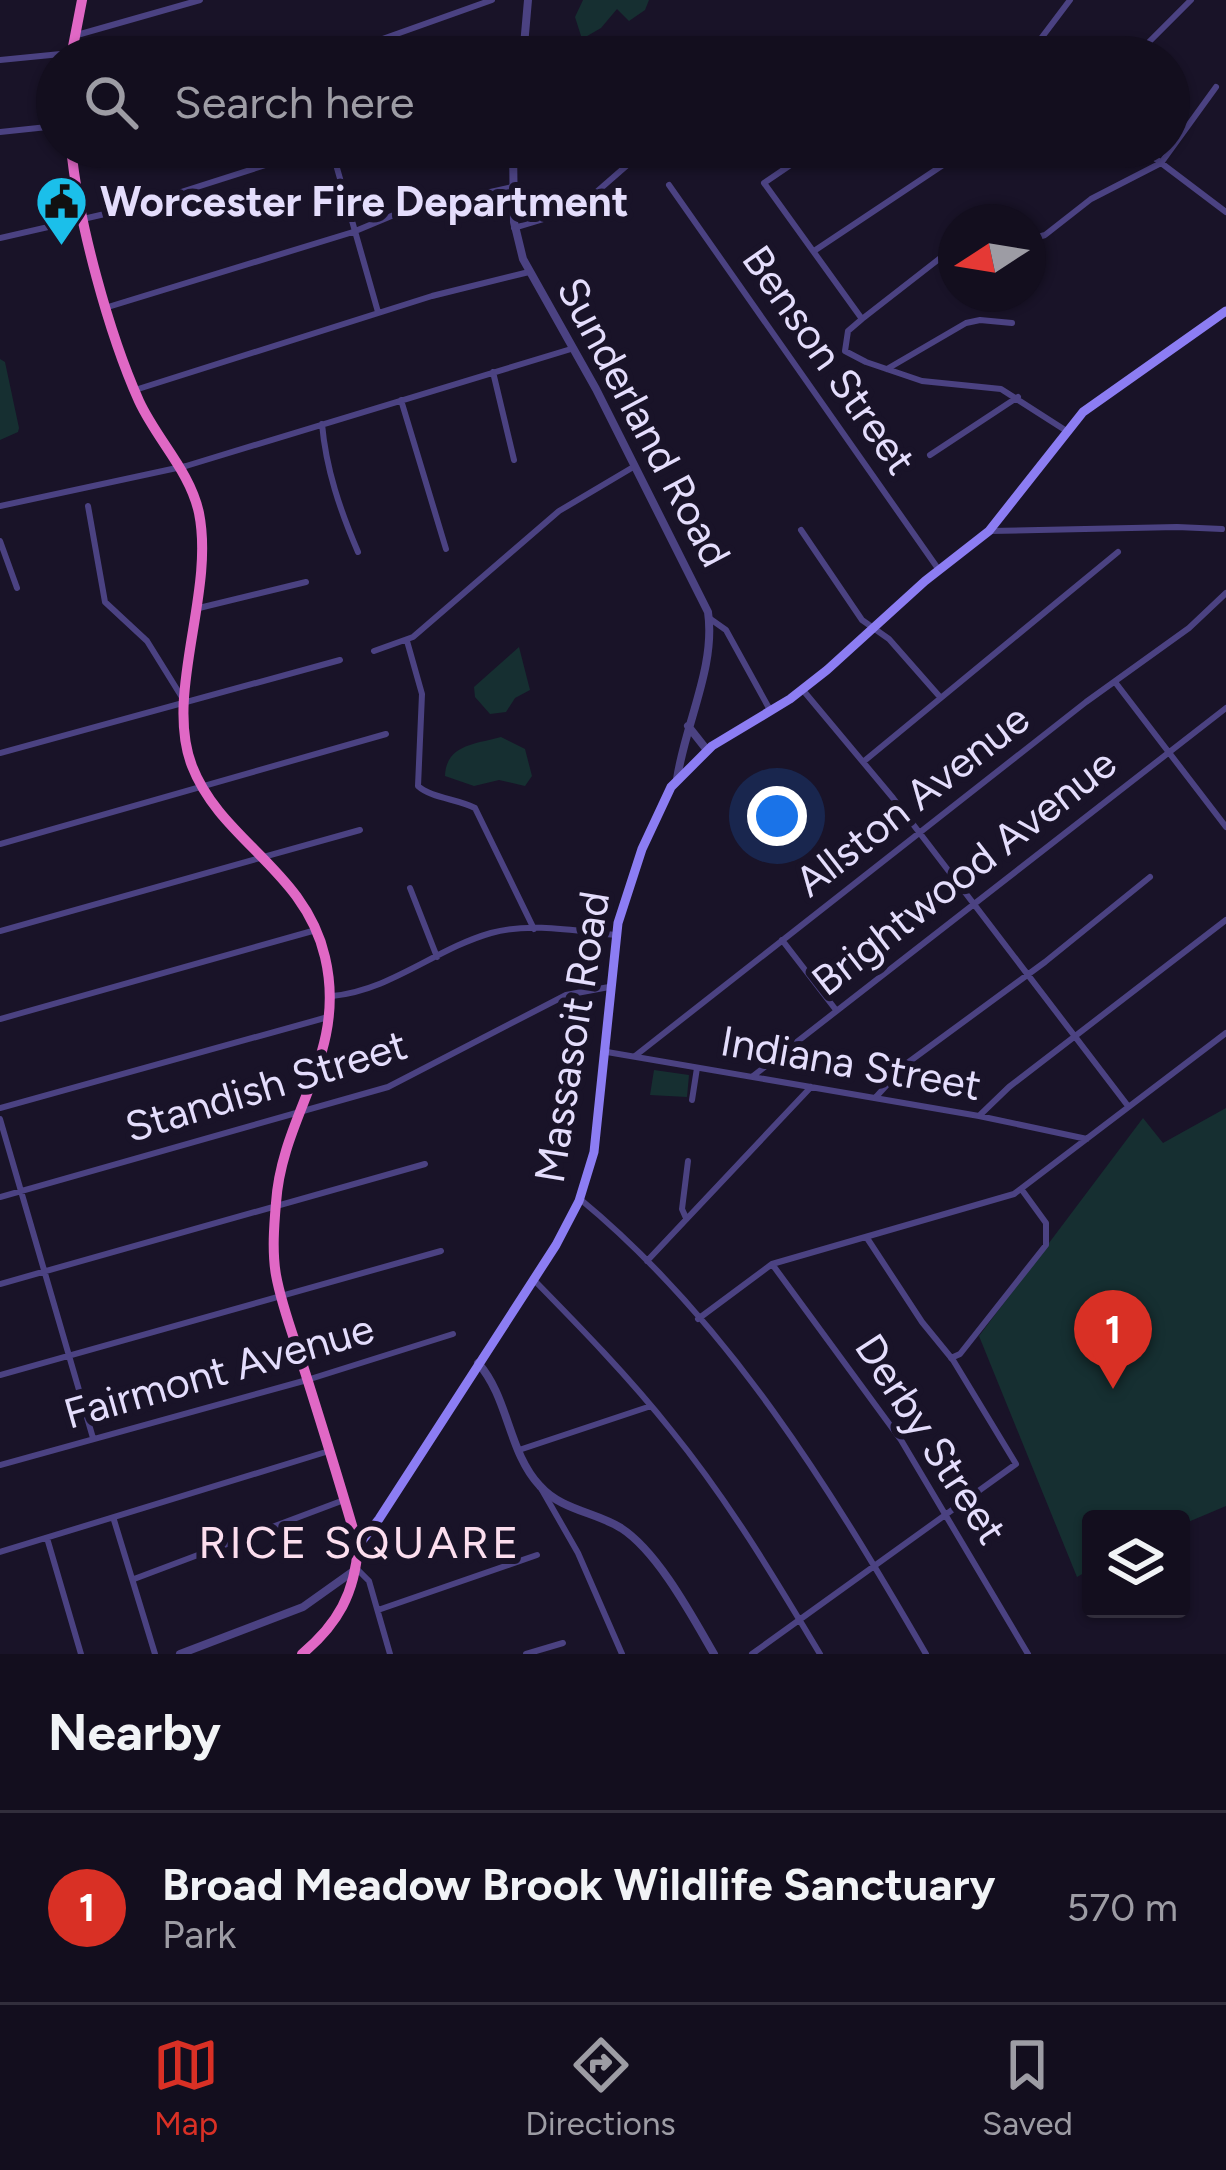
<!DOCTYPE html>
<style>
body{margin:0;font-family:Figtree,sans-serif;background:#201c2b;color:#f1f3f6}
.controls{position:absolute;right:36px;bottom:36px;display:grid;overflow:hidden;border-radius:12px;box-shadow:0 3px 9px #0004}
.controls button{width:108px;height:108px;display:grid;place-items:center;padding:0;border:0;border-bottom:3px solid #322e3c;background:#130e1e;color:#f1f3f6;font:60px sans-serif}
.compass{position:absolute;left:938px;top:204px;width:108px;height:108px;border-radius:50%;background:#130e1e;box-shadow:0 3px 9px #0004;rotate:258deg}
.you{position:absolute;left:777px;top:816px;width:42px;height:42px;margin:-30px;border:9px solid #fff;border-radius:50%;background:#1a73e8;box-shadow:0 0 0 18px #1a73e833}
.badge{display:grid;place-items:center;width:78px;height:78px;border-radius:50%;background:#d93025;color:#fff;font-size:39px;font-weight:700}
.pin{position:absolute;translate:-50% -99px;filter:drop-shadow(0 3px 6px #0008)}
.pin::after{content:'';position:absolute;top:63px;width:42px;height:36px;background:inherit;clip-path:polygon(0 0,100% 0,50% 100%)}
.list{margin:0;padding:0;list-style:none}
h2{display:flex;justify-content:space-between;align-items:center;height:156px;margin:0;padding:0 48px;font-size:51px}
h2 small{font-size:39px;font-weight:400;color:#9d9ca4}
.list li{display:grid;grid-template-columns:78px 1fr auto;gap:36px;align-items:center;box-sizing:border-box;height:192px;padding:0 48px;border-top:3px solid #322e3c}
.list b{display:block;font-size:45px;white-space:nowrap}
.list p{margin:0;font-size:39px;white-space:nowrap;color:#9d9ca4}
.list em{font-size:39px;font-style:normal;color:#9d9ca4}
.icon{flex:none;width:66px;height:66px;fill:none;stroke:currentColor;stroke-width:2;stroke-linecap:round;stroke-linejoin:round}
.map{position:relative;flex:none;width:1226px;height:1654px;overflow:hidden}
.search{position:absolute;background:#130e1e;box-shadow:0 3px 9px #0004;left:36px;right:36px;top:36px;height:132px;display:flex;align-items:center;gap:30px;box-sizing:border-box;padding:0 42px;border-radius:66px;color:#9d9ca4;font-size:45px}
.sheet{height:348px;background:#130e1e}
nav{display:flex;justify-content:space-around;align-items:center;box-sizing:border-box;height:168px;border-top:3px solid #322e3c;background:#130e1e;font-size:33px;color:#9d9ca4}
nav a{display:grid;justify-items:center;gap:6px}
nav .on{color:#d93025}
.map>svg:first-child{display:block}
</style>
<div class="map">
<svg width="1226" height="1654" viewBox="0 0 1226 1654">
<rect width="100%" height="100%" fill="#191328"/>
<path fill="#162f31" d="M 583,0 L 649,0 L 645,10 L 629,21 L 617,9 L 601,28 L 582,39 L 575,17 Z
M 0,359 L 5,362 L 19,428 L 18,432 L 0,440 Z
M 519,647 L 530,690 L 515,698 L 506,712 L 490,714 L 475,697 L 474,687 Z
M 501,737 L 525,749 L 532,776 L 525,786 L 499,780 L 474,786 L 445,776 C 446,744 477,744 501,737 Z
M 654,1070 L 689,1075 L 687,1097 L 650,1095 Z
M 1226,1108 L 1226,1506 L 1181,1525 L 1181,1519 L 1091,1519 L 1091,1569 L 1077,1577 L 979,1336 L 1143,1118 L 1163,1143 Z"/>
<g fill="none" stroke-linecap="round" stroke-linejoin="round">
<path stroke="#4b4282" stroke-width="6" d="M 77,35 L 200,0
M 332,57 L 492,0
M 629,57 L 644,50 L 659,57
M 1027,57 L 1070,0
M 1134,57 L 1191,0
M 0,60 L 71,53
M 0,132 L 57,126
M 331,147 L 378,312
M 817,147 L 764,183 L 862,319 L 848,331 L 845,351 L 866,362 L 922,381 L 1001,389 L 1065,430
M 1140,147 L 1226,212
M 669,185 L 939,570
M 514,228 L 577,209 L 648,147
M 0,238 L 131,208 L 322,147
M 1028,240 L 1045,235 L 1091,199 L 1161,163 L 1216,87
M 814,251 L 955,157 L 960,160 L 1011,147
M 108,307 L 353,232 L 401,212 L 512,187
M 862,319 L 939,259 L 956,250
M 887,369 L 966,323 L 980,320 L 1012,323
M 493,372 L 514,460
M 135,390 L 432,296 L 529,272
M 401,400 L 446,549
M 322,424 C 326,469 340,510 358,552
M 930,455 L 1018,397
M 0,506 L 186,466 L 571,349
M 88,506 L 105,602 L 147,641 L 183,699
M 801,530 L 862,620 L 889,639 L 940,697
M 989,531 L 1177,527 L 1222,529
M 0,541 L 17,588
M 199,608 L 306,582
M 709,618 L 726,630 L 770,710
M 407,641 L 422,694 L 418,786 C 431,798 458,799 475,808 L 534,929
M 374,651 L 413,637 L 559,511 L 635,466
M 1115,682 L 1226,827
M 802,689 L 893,798 L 1128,1106
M 0,753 L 340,660
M 863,762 L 1118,552
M 0,844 L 386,734
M 410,888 L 437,957
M 0,931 L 360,830
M 782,940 L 836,1010
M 332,996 C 392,990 435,949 491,933 C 530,922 576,931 615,935
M 0,1019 L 316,930
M 607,1052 L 979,1116 L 1087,1139
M 635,1056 L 1086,702 L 1189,628 L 1226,593
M 753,1076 L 1226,708
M 875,1098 L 906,1064 L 1045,962 L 1150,877
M 692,1100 L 697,1068
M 0,1108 L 328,1017
M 980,1115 L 1009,1087 L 1226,920
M 0,1119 L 93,1438
M 0,1197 L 388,1087 L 566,995 L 609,987
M 580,1199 C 728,1321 831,1490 926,1654
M 686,1218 L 682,1209 L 688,1161
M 647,1261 L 811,1087
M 772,1264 L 901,1440 L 1028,1654
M 533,1279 C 581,1328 628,1376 671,1430 C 728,1500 774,1577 820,1654
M 0,1284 L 425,1164
M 698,1319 L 772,1264 L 1014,1194 L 1226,1033
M 951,1358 L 960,1354 L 1046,1245 L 1046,1223 L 1022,1190
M 0,1375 L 441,1251
M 519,1450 L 651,1406
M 0,1465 L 307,1380 L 453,1334
M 542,1490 L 578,1553 L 622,1654
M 114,1520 L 155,1654
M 47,1538 L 81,1654
M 0,1552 L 329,1451
M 358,1570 L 369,1581 L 390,1654
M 134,1579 L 344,1500
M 378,1610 L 537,1555
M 526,1654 L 563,1643
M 752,1654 L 1016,1464 L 953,1360 L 922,1322 L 867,1238"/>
<path stroke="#4b4282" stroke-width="8" d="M 523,57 L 528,0
M 513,147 L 514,222 L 523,259 L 596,389 L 708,612 C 716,667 685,724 677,779
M 688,726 L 707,750
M 478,1363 C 509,1398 508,1452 540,1486 C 561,1510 595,1512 621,1528 C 658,1552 692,1616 714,1654
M 180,1654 L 303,1607 L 355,1570"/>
<path stroke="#8c7df3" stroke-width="9" d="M 358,1546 L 379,1519 L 556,1245 L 579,1201 L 594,1152 L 618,923 L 642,849 L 671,787 L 712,746 L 790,699 L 827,670 L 925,581 L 989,531 L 1083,412 L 1226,311"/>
<path stroke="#e068c5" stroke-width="10" d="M 71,57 L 82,0
M 71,147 C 78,221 109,334 139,401 C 157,440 190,471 199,513 C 215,593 164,694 192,766 C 221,841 305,870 325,957 C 348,1054 282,1113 276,1203 C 274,1226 272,1252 276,1275 C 282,1308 295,1340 305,1372 C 323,1429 341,1487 358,1546 C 355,1593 338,1624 302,1654"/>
</g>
<defs>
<symbol id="civic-pin" viewBox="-11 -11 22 30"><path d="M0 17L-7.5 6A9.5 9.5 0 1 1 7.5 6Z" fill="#1bbfea" stroke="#191328"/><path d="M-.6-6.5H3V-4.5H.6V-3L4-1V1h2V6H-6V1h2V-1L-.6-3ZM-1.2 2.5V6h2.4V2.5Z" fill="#111"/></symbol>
</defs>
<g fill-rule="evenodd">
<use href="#civic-pin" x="32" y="172" width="59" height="81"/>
</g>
<g text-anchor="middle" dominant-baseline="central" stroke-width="12" stroke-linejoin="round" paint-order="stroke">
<g font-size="42" font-weight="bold" fill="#e4ddfc" stroke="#191328" text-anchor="start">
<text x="100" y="201">Worcester Fire Department</text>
</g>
<g font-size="42" fill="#e4ddfc" stroke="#191328">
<text transform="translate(829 360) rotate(55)">Benson Street</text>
<text transform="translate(644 422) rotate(62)">Sunderland Road</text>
<text transform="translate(912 800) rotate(-38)">Allston Avenue</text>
<text transform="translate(964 872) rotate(-38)">Brightwood Avenue</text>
<text transform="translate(572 1037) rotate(-81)">Massasoit Road</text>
<text transform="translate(851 1063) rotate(10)">Indiana Street</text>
<text transform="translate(266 1086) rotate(-17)">Standish Street</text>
<text transform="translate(219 1371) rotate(-16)">Fairmont Avenue</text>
<text transform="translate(931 1439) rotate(57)">Derby Street</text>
</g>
<g font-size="45" letter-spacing="3" fill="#fcdeee" stroke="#191328">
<text x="360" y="1542">RICE SQUARE</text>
</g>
</g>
</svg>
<div class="controls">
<button><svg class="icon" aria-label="layers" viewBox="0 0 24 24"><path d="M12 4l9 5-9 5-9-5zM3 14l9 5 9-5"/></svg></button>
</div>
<svg class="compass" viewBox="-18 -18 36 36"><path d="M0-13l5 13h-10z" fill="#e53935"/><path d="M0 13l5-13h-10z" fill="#9d9ca4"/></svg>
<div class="you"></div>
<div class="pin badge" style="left:1113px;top:1389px">1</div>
<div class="search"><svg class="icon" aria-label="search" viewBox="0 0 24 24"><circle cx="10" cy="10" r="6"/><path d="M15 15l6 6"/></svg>Search here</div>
</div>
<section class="sheet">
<h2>Nearby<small></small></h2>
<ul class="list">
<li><span class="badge">1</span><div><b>Broad Meadow Brook Wildlife Sanctuary</b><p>Park</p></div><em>570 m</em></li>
</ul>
</section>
<nav>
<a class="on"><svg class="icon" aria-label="map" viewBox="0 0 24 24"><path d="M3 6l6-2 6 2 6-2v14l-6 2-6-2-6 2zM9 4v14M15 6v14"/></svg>Map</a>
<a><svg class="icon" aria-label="directions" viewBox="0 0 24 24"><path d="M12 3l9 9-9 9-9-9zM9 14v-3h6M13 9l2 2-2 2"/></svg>Directions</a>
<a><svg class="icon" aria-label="saved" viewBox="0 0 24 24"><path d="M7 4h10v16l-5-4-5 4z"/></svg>Saved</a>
</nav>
